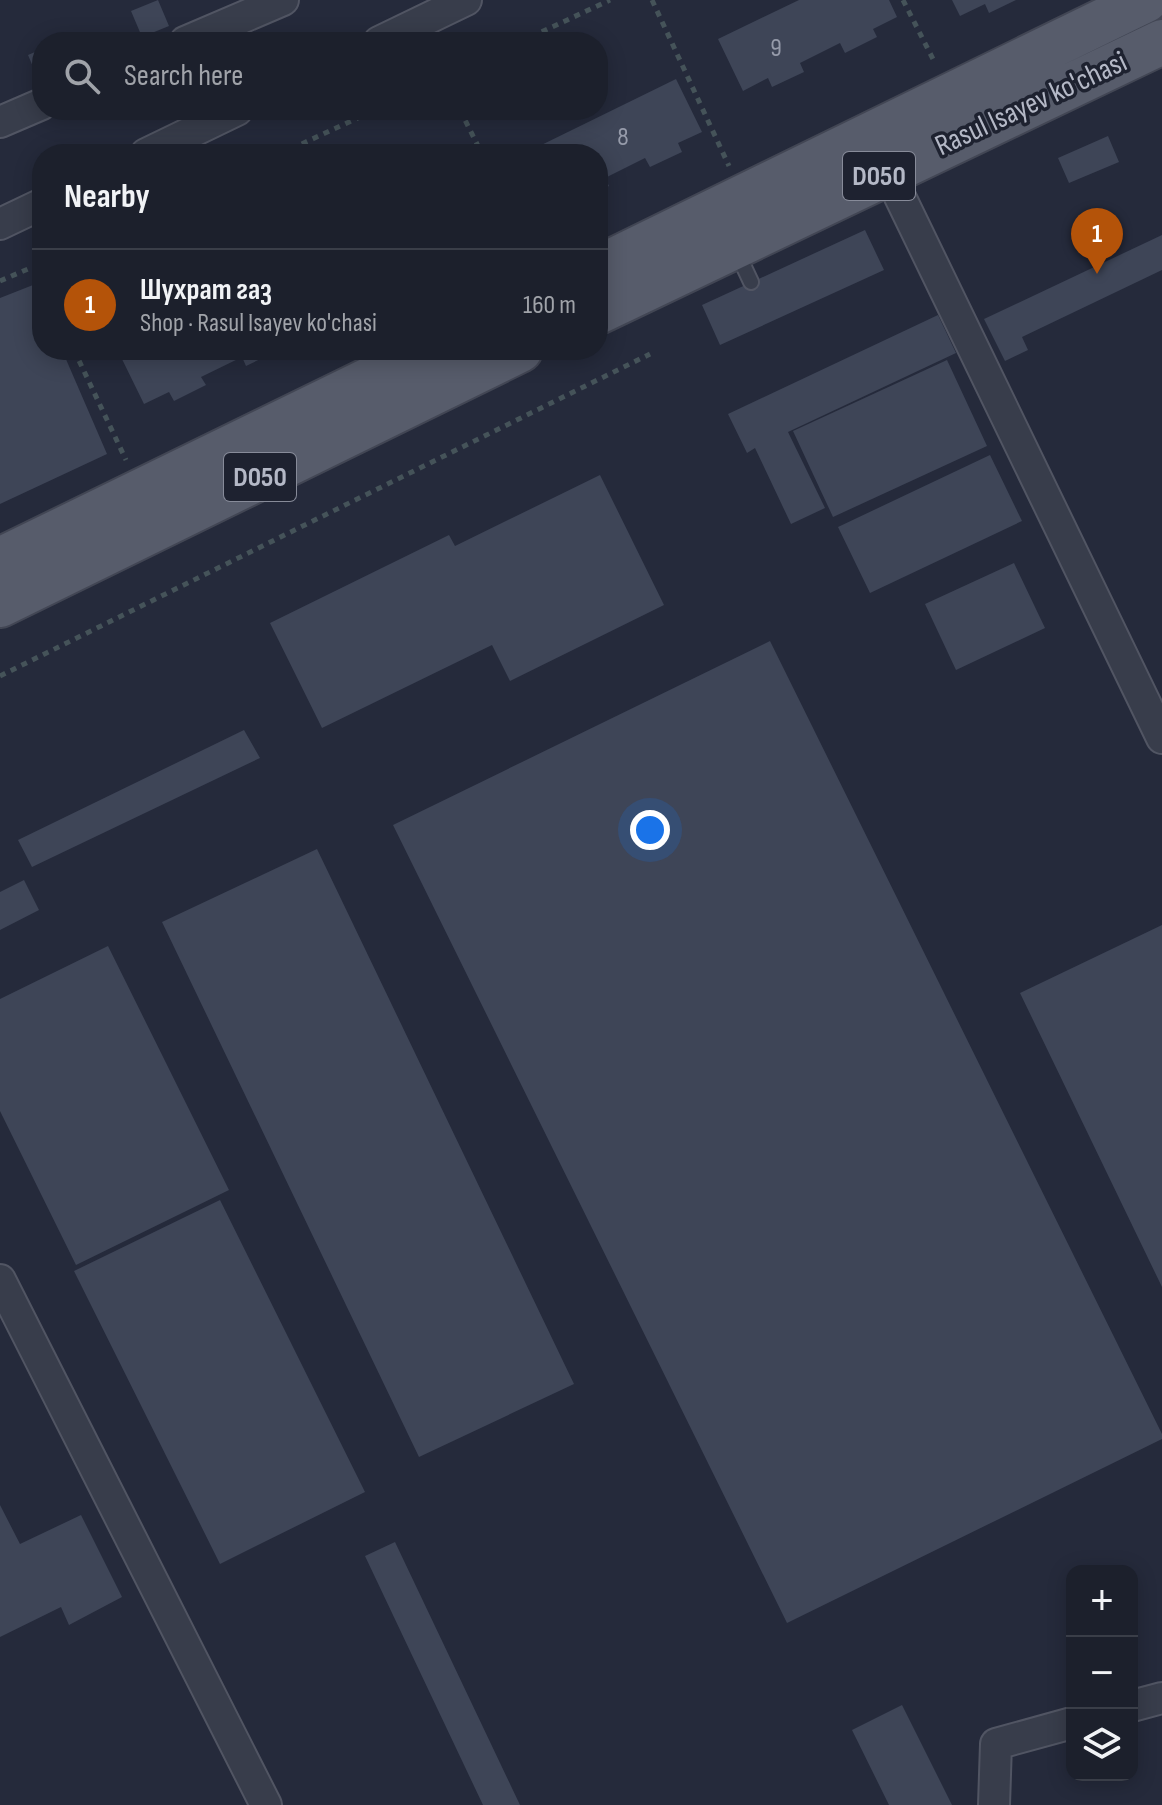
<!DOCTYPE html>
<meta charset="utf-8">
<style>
body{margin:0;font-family:"Sofia Sans Condensed",sans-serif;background:#292d38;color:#f1f3f6}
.controls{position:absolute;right:24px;bottom:24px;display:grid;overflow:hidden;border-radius:16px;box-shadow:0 4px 20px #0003}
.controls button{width:72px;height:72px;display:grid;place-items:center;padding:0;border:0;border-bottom:2px solid #3a3e48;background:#1c202c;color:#f1f3f6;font:40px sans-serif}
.you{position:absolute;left:650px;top:830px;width:28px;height:28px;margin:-20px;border:6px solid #fff;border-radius:50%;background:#1a73e8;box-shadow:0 0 0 12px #1a73e833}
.badge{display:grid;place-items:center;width:52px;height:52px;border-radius:50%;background:#b45309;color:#fff;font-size:26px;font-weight:700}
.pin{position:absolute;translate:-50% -66px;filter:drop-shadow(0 2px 4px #0008)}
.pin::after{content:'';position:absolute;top:42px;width:28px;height:24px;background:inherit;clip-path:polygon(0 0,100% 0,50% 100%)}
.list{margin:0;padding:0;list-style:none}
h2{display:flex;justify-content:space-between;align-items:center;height:104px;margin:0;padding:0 32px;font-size:34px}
h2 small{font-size:26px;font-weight:400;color:#a0a3a9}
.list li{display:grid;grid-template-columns:52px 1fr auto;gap:24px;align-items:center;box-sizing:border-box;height:112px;padding:0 32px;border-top:2px solid #3a3e48}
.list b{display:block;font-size:30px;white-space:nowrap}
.list p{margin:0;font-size:26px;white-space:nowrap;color:#a0a3a9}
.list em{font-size:26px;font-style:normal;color:#a0a3a9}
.icon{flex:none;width:44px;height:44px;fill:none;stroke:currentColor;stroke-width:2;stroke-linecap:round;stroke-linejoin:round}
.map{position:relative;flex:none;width:1162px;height:1805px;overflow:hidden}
.search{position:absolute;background:#1c202c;box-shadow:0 4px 20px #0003;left:32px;top:32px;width:576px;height:88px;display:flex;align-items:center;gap:20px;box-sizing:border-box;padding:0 28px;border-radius:32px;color:#a0a3a9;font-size:30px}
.panel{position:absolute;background:#1c202c;box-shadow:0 4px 20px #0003;left:32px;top:144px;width:576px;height:216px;border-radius:32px}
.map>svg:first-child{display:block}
</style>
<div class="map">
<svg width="1162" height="1805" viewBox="0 0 1162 1805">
<rect width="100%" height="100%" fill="#252a3b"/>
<path fill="#3e4557" d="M 158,0 L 169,26 L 142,37 L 131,11 Z
M 799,0 L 889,0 L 897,17 L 873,29 L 877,37 L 845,53 L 840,43 L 800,63 L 804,72 L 772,87 L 768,78 L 743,91 L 718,39 Z
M 952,0 L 1016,0 L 989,13 L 985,4 L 960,16 Z
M 42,49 L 42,80 L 39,81 L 28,55 Z
M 676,79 L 702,132 L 678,143 L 682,152 L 650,167 L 645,158 L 605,178 L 609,186 L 598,192 L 598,154 L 523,154 Z
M 1108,136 L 1119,162 L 1069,183 L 1058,158 Z
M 865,230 L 884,270 L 720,345 L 702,305 Z
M 1162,235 L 1162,270 L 1022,337 L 1028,350 L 1005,361 L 984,319 Z
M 33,285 L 42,305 L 42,350 L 62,350 L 107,454 L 0,504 L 0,298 Z
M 938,315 L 956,353 L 788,432 L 825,508 L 791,524 L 755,448 L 747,453 L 728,414 Z
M 124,350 L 279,350 L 246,366 L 242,357 L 201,377 L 206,385 L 174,401 L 169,392 L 144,404 L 119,353 Z
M 947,360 L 987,446 L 833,517 L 793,431 Z
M 990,455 L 1022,521 L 870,593 L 838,527 Z
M 600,475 L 664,605 L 510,681 L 492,645 L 322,728 L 270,623 L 449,535 L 455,546 Z
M 1014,563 L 1045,628 L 956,670 L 925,604 Z
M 770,641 L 1162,1434 L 1162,1439 L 787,1623 L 393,825 Z
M 244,730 L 260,758 L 32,867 L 18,840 Z
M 317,849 L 574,1384 L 419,1457 L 162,922 Z
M 24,880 L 39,910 L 0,930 L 0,892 Z
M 1162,925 L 1162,1287 L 1020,993 Z
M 108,946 L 229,1190 L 76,1265 L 0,1111 L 0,999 Z
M 220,1200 L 365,1492 L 220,1564 L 74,1271 Z
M 0,1505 L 20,1544 L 81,1515 L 122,1597 L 69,1625 L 61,1607 L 0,1637 Z
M 395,1542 L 520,1805 L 483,1805 L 365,1556 Z
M 902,1705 L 952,1805 L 889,1805 L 852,1730 Z"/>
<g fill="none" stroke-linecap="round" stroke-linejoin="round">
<defs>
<path id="service" d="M 736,250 L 751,282"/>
<path id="minor" d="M 185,42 L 283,0
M 379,42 L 466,0
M 0,122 L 42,104
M 146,154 L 237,110
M 888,172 L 1162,738
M 0,224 L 42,204
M 0,1280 L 266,1805
M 1132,1706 L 1162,1698
M 994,1805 L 996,1744 L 1072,1723"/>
<path id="primary" d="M 598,268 L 1146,0
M 598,312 L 1162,42
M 0,560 L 430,350
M 0,605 L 520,350"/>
</defs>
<use href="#service" stroke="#515563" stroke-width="18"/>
<use href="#minor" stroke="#515563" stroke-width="34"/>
<use href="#primary" stroke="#424654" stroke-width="48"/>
<path stroke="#455359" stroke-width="5" stroke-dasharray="6 6" stroke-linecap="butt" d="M 652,0 L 729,166
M 903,0 L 935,63
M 520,42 L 610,0
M 460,110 L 482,154
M 280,154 L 375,110
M 35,267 L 42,281
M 0,281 L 42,263
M 74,350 L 126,460
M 0,676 L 650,354"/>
<use href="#service" stroke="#383d4b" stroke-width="14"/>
<use href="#minor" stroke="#383d4b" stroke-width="30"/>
<use href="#primary" stroke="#575c6b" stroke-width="44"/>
</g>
<g text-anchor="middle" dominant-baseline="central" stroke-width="7" stroke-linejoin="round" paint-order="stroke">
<g font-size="26" fill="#969baa">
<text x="776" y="48">9</text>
<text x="623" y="137">8</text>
</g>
<g fill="#1e2230" stroke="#878b99" stroke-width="2">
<rect x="843" y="152" width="72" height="48" rx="6"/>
<rect x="224" y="453" width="72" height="48" rx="6"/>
</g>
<g font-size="28" font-weight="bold" fill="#b4b8c6">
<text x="879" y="176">D050</text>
<text x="260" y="477">D050</text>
</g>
<g font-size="30" fill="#b4b8c6" stroke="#1e2230">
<text transform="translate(1031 104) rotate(-25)">Rasul Isayev ko'chasi</text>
</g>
</g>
</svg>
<div class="controls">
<button>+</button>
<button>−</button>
<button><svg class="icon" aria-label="layers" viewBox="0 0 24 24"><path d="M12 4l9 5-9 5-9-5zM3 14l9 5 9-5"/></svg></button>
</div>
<div class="you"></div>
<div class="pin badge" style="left:1097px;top:274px">1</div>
<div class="search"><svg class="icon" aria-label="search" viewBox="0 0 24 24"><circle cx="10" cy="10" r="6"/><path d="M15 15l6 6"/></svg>Search here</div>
<section class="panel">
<h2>Nearby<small></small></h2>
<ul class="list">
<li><span class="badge">1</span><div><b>Шухрат газ</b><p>Shop · Rasul Isayev ko'chasi</p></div><em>160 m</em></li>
</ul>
</section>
</div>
